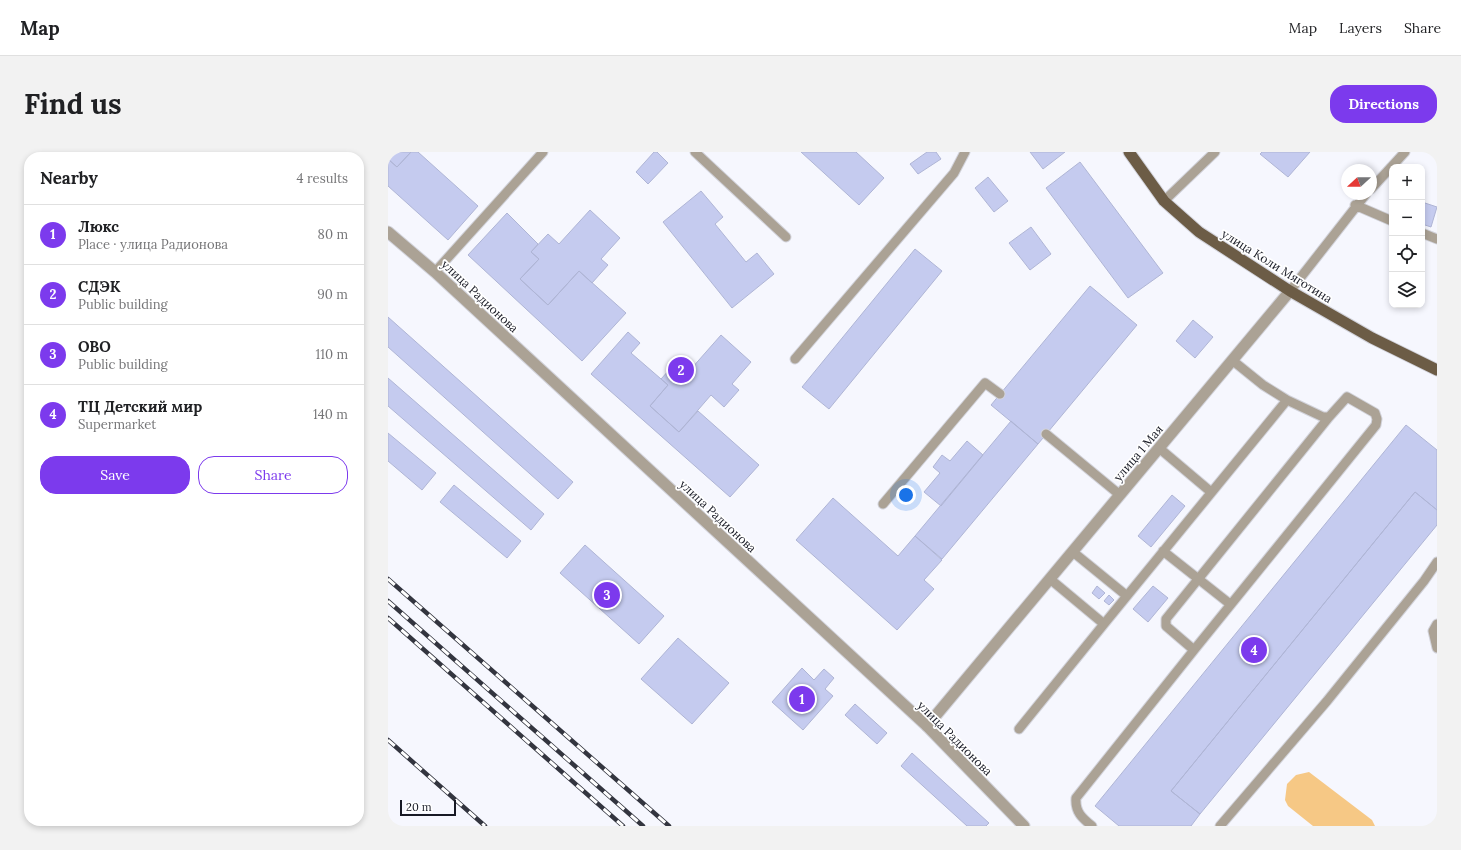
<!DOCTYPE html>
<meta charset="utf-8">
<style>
body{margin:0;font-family:Lora,serif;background:#f2f2f2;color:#202124}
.controls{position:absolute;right:12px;top:12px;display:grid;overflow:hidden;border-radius:8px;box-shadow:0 2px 6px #0003}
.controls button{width:36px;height:36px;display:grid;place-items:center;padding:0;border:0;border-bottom:1px solid #e0e0e0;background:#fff;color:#202124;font:20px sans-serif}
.compass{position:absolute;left:953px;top:12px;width:36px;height:36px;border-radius:50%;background:#fff;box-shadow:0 2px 6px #0003;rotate:249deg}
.scale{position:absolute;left:12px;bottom:10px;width:56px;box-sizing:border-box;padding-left:4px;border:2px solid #171924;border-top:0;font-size:11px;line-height:14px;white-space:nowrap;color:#171924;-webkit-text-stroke:3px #fff;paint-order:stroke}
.you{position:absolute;left:518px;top:343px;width:14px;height:14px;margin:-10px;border:3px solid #fff;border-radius:50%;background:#1a73e8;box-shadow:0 0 0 6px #1a73e833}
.badge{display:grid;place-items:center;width:26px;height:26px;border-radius:50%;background:#7c3aed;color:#fff;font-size:13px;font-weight:700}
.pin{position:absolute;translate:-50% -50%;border:2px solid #fff;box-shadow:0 1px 4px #0006}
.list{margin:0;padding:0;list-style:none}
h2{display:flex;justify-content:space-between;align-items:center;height:52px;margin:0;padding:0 16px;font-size:17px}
h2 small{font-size:13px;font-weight:400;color:#757577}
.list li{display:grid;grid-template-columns:26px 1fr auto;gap:12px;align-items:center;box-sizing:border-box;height:60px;padding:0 16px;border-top:1px solid #e0e0e0}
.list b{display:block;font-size:15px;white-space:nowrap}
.list p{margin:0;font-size:13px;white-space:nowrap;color:#757577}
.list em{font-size:13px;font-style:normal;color:#757577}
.actions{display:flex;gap:8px;padding:12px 16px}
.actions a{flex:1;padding:9px 0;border:1px solid #7c3aed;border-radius:16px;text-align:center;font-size:14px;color:#7c3aed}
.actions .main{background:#7c3aed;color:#fff}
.icon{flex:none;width:22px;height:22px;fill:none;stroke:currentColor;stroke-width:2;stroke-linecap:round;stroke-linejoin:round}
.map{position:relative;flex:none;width:1049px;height:674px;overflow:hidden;border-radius:16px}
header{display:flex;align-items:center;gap:24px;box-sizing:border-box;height:56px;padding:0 20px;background:#fff;border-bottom:1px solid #e0e0e0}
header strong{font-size:19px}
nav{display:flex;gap:22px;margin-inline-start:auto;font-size:14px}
.intro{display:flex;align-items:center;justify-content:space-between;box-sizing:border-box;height:96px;padding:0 24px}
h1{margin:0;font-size:28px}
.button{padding:10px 18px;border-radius:16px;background:#7c3aed;color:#fff;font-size:14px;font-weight:700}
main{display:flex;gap:24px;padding:0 24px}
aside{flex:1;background:#fff;border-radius:16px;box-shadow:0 2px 6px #0003}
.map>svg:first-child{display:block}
</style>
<header>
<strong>Map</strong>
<nav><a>Map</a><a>Layers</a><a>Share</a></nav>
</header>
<div class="intro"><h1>Find us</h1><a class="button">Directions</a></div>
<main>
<aside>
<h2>Nearby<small>4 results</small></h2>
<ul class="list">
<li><span class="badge">1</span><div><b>Люкс</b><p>Place · улица Радионова</p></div><em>80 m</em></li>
<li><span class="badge">2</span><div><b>СДЭК</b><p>Public building</p></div><em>90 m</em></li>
<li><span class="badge">3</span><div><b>OBO</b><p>Public building</p></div><em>110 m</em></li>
<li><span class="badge">4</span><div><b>ТЦ Детский мир</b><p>Supermarket</p></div><em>140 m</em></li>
</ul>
<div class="actions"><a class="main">Save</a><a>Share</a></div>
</aside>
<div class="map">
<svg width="1049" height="674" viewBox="0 0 1049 674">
<rect width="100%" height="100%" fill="#f6f7fe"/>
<path fill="#f6c885" d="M 921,620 L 984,668 L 987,674 L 925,674 L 900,654 L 897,648 L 899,632 L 908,623 Z"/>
<path fill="#c5cbef" stroke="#afb5d5" d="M 0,0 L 23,0 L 9,15 L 0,7 Z
M 23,0 L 30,0 L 90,54 L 60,88 L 0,34 L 0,7 L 9,15 Z
M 266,0 L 269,0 L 280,11 L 260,32 L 248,20 Z
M 413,0 L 468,0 L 496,26 L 471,53 Z
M 539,0 L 548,0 L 553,7 L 530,22 L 522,12 Z
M 642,0 L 677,0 L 655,17 Z
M 874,0 L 922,0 L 900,25 L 872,2 Z
M 692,10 L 775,121 L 740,146 L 658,36 Z
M 600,25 L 620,49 L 606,60 L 587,36 Z
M 313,39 L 335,65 L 327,72 L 358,110 L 369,101 L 386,122 L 344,156 L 275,70 Z
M 1034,50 L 1049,55 L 1043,75 L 1034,72 Z
M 202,58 L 232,86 L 213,107 L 220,113 L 204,131 L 191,119 L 160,153 L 132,127 L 151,107 L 143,100 L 160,82 L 171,92 Z
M 119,61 L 150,92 L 143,100 L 151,107 L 132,127 L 160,153 L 191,119 L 238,161 L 194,209 L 80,103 Z
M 643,75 L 663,102 L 642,118 L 621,91 Z
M 527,97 L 554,119 L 441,257 L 414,235 Z
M 702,134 L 749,173 L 650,292 L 603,253 Z
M 0,165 L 185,330 L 170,347 L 0,195 Z
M 805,168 L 825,185 L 807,206 L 788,189 Z
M 240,180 L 252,191 L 243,201 L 280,233 L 262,254 L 291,280 L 310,259 L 371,313 L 342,345 L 203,222 Z
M 333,183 L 363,210 L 344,232 L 351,238 L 336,255 L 323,243 L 291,280 L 262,254 L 280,233 L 273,227 L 291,207 L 303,217 Z
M 0,226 L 156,362 L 143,378 L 0,254 Z
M 623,269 L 650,292 L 554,407 L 527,384 Z
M 1018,273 L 1049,298 L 1049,358 L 1027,340 L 783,639 L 812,662 L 803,674 L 731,674 L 707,654 Z
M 0,281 L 48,321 L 34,338 L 0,309 Z
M 579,289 L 595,303 L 553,354 L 536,340 L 552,321 L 545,315 L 554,303 L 562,309 Z
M 66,333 L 133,389 L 119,406 L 52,350 Z
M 1027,340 L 1049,358 L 1049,373 L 812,662 L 783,639 Z
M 784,343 L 797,354 L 763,395 L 750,384 Z
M 445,346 L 510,404 L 527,384 L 554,408 L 536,428 L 546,437 L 509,478 L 408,388 Z
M 197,393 L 276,464 L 251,492 L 172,421 Z
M 709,434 L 717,441 L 711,447 L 704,441 Z
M 765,434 L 780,446 L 760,470 L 745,457 Z
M 721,443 L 726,448 L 721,453 L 716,449 Z
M 290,486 L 341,531 L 304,572 L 253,527 Z
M 414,516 L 426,528 L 436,517 L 446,526 L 437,537 L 445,544 L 415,578 L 384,550 Z
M 467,552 L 499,581 L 489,592 L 457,563 Z
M 524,601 L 601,671 L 598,674 L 579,674 L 513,614 Z"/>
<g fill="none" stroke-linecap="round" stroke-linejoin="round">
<defs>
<path id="service" d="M 307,0 L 398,85
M 983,37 L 1017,0
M 776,49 L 827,0
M 967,53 L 1004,69
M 1034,81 L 1049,87
M 47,120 L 155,0
M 902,139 L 978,42
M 407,207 L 566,21 L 577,0
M 844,208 L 875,233 L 899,248 L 935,265 L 941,265 L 959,245 L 987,261 L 989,267 L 988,273 L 806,498 L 778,474 L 778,467 L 941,265
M 658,282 L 732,343
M 771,296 L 823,340
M 495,352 L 597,231 L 612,242
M 775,399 L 842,452
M 685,400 L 739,444
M 716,472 L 899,248
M 1049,472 L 1045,479 L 1049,496
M 631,577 L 716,472 L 662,427
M 704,674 C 694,666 687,660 688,646 L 806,498
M 832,674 L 939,549 L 1036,429 L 1049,410"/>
<path id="minor" d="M 539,574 L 636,674"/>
<path id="tertiary" d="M 0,80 L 47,120 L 539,574 L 902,139"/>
<path id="primary" d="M 741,0 L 776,49 L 811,80 L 902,139 L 984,186 L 1049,218"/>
</defs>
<use href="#service" stroke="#d2d3db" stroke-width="11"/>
<use href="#minor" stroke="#d2d3db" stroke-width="13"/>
<use href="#tertiary" stroke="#d2d3db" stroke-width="13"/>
<use href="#primary" stroke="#d2d3db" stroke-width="13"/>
<use href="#service" stroke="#aba295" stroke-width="9"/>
<use href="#minor" stroke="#aba295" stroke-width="11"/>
<use href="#tertiary" stroke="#aba295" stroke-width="11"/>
<use href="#primary" stroke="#6c5c46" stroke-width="11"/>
<defs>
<path id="rail" d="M 0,427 L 281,674
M 0,449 L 255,674
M 0,466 L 235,674
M 0,588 L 97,674"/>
</defs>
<use href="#rail" stroke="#33353f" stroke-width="4.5"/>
<use href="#rail" stroke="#fff" stroke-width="3" stroke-dasharray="9" stroke-linecap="butt"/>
</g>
<g text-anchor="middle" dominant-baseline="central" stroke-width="3.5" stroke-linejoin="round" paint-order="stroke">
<g font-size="12" fill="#171924" stroke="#fff">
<text transform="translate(889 114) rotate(32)">улица Коли Мяготина</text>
<text transform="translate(92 144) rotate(43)">улица Радионова</text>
<text transform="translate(750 301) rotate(-50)">улица 1 Мая</text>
<text transform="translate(330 364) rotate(43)">улица Радионова</text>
<text transform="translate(567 586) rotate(45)">улица Радионова</text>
</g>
</g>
</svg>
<div class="controls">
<button>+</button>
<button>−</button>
<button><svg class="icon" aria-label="locate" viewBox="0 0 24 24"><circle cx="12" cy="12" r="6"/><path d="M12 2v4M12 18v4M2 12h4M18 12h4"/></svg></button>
<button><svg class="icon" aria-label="layers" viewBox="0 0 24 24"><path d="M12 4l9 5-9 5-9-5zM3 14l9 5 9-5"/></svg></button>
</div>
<svg class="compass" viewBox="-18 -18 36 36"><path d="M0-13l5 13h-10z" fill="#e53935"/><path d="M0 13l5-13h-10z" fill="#757577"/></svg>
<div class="scale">20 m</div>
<div class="you"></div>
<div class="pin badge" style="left:414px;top:547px">1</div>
<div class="pin badge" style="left:293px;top:218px">2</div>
<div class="pin badge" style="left:219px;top:443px">3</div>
<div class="pin badge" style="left:866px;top:498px">4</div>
</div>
</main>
